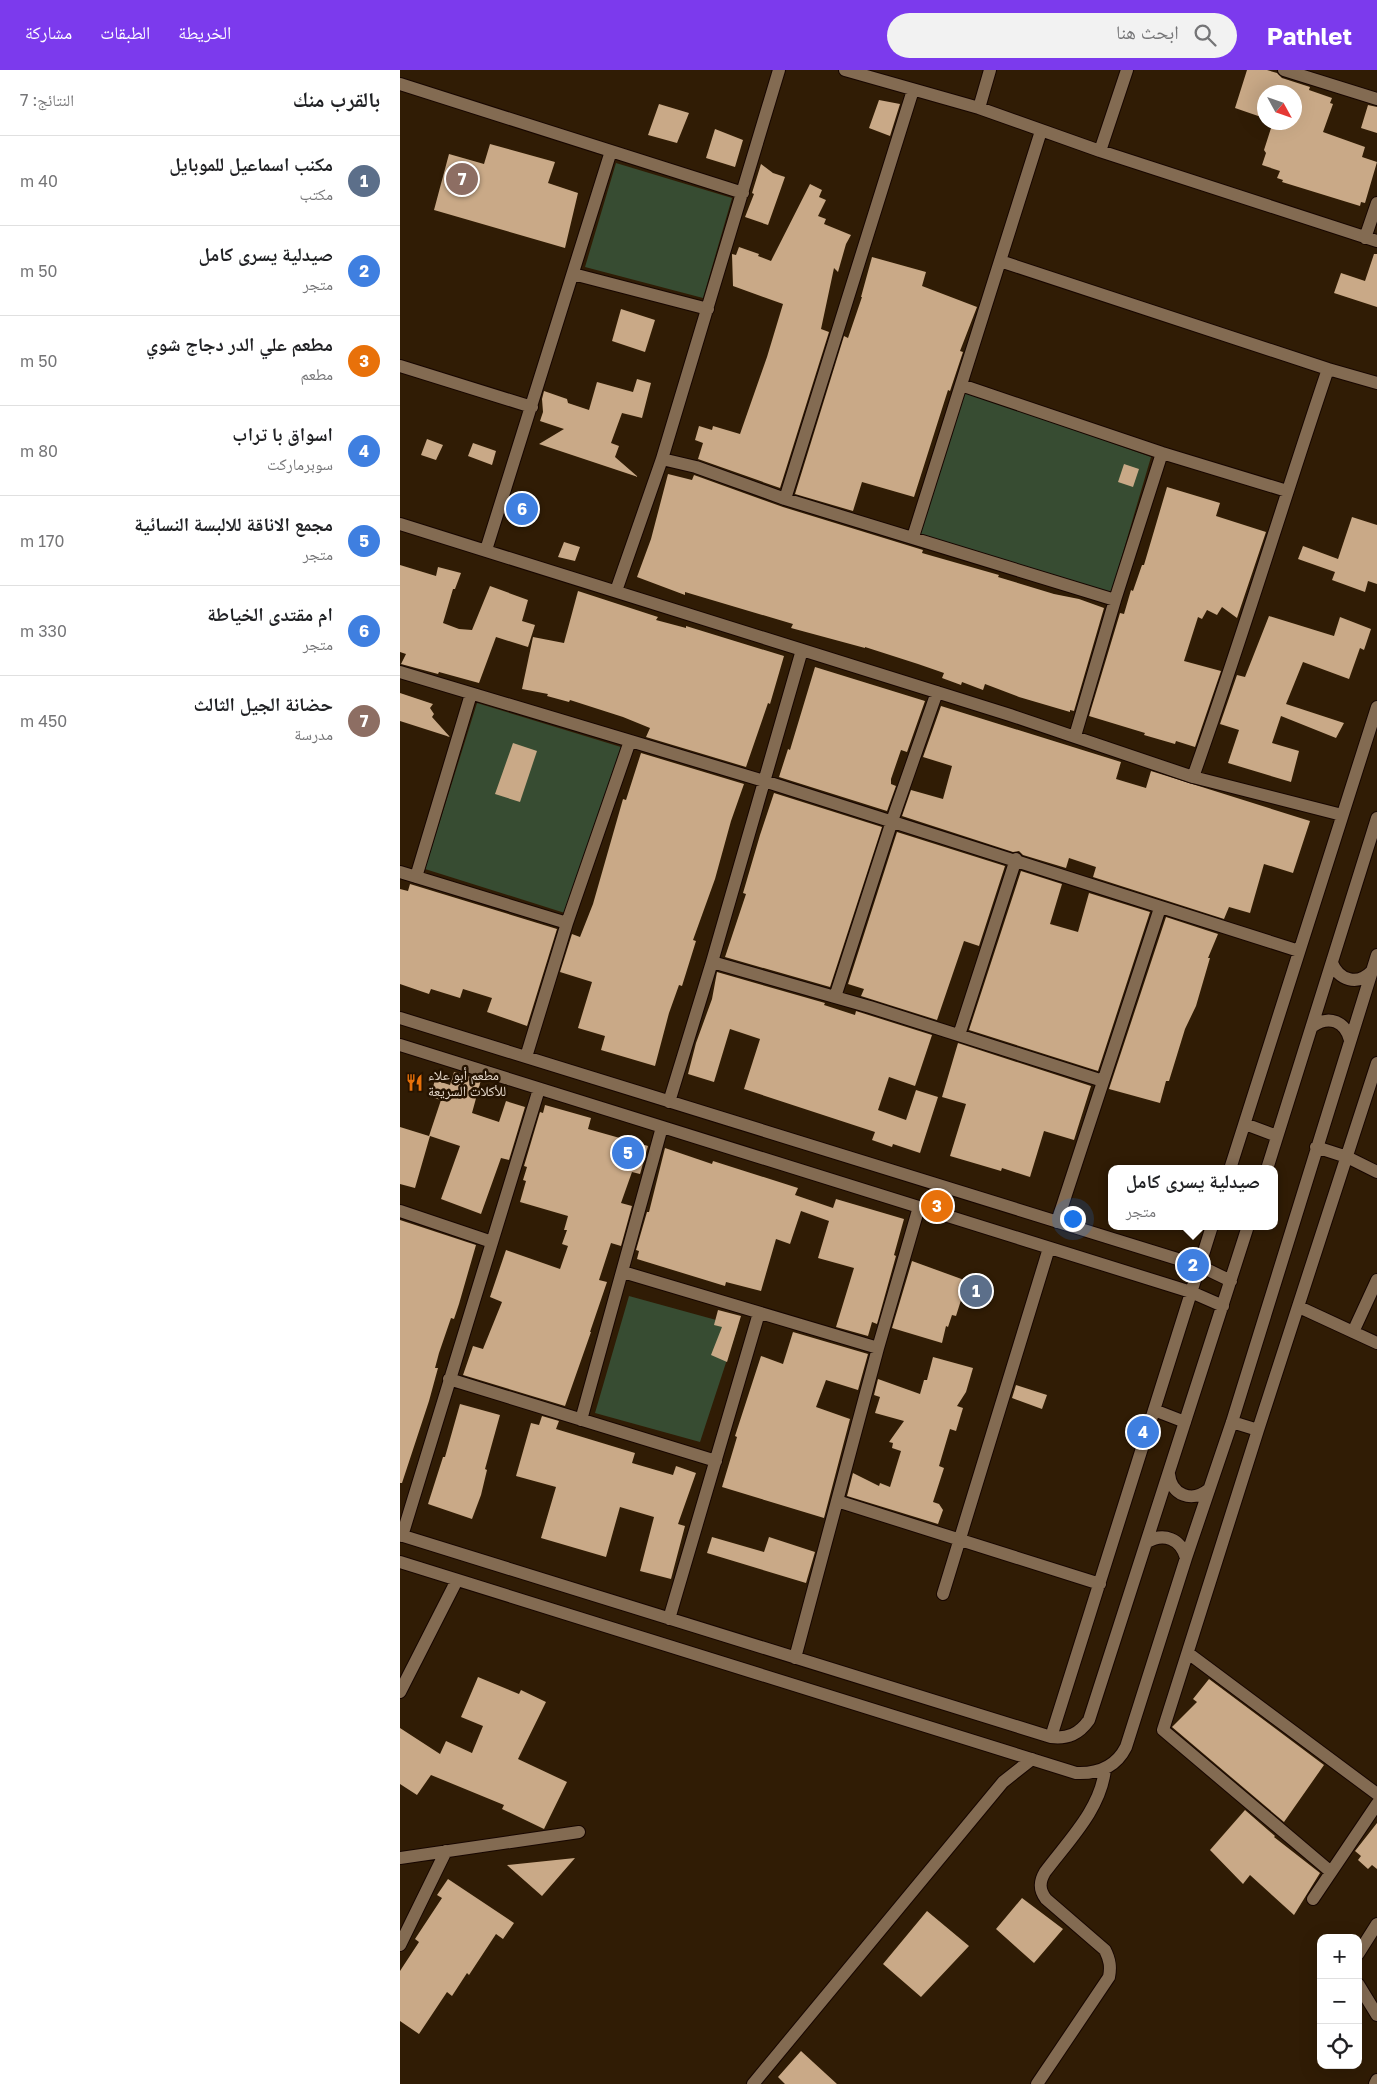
<!DOCTYPE html>
<html lang="ar">
<meta charset="utf-8">
<style>
body{margin:0;font-family:"Golos Text","Noto Naskh Arabic",sans-serif;background:#f2f2f2;color:#202124;direction:rtl}
.controls{position:absolute;right:15px;bottom:15px;display:grid;overflow:hidden;border-radius:10px;box-shadow:0 5px 20px #0002}
.controls button{width:45px;height:45px;display:grid;place-items:center;padding:0;border:0;border-bottom:1px solid #e0e0e0;background:#fff;color:#202124;font:25px sans-serif}
.compass{position:absolute;left:857px;top:15px;width:45px;height:45px;border-radius:50%;background:#fff;box-shadow:0 5px 20px #0002;rotate:130deg}
.you{position:absolute;left:672px;top:1148px;width:18px;height:18px;margin:-12px;border:4px solid #fff;border-radius:50%;background:#1a73e8;box-shadow:0 0 0 8px #1a73e833}
.badge{display:grid;place-items:center;width:32px;height:32px;border-radius:50%;background:#7c3aed;color:#fff;font-size:16px;font-weight:700}
.pin{position:absolute;translate:-50% -50%;border:2px solid #fff;box-shadow:0 1px 5px #0006}
.popup{position:absolute;left:708px;top:1095px;width:170px;height:65px;box-sizing:border-box;display:grid;place-content:center;border-radius:10px;background:#fff;filter:drop-shadow(0 1px 4px #0005);font-size:16px;white-space:nowrap;color:#757577}
.popup b{font-size:19px;color:#202124}
.popup::after{content:'';position:absolute;left:50%;top:100%;margin-left:-10px;border:10px solid transparent;border-top-color:#fff}
.list{margin:0;padding:0;list-style:none}
h2{display:flex;justify-content:space-between;align-items:center;height:65px;margin:0;padding:0 20px;font-size:21px}
h2 small{font-size:16px;font-weight:400;color:#757577}
.list li{display:grid;grid-template-columns:32px 1fr auto;gap:15px;align-items:center;box-sizing:border-box;height:90px;padding:0 20px;border-top:1px solid #e0e0e0}
.list b{display:block;font-size:19px;white-space:nowrap}
.list p{margin:0;font-size:16px;white-space:nowrap;color:#757577}
.list em{font-size:16px;font-style:normal;color:#757577}
.icon{flex:none;width:28px;height:28px;fill:none;stroke:currentColor;stroke-width:2;stroke-linecap:round;stroke-linejoin:round}
.map{position:relative;flex:none;width:977px;height:2014px;overflow:hidden;direction:ltr}
header{display:flex;align-items:center;gap:30px;box-sizing:border-box;height:70px;padding:0 25px;background:#7c3aed;color:#fff}
header strong{font-size:24px}
nav{display:flex;gap:28px;margin-inline-start:auto;font-size:18px}
.search{width:350px;height:45px;background:#f2f2f2;display:flex;align-items:center;gap:12px;box-sizing:border-box;padding:0 18px;border-radius:28px;color:#757577;font-size:19px}
main{display:flex}
aside{flex:1;background:#fff}
.map>svg:first-child{display:block}
</style>
<header>
<strong>Pathlet</strong>
<div class="search"><svg class="icon" aria-label="search" viewBox="0 0 24 24"><circle cx="10" cy="10" r="6"/><path d="M15 15l6 6"/></svg>ابحث هنا</div>
<nav><a>الخريطة</a><a>الطبقات</a><a>مشاركة</a></nav>
</header>
<main>
<div class="map">
<svg width="977" height="2014" viewBox="0 0 977 2014">
<rect width="100%" height="100%" fill="#301c05"/>
<path fill="#374c32" d="M 216,93 L 332,128 L 303,228 L 185,197 Z
M 563,321 L 751,387 L 711,523 L 518,466 Z
M 77,633 L 221,677 L 168,844 L 25,799 Z
M 229,1226 L 338,1256 L 300,1372 L 195,1343 Z"/>
<path fill="#c9a987" d="M 847,0 L 867,0 L 877,3 L 882,8 L 910,17 L 909,20 L 932,28 L 930,33 L 933,34 L 923,62 L 965,77 L 962,87 L 977,92 L 965,133 L 961,132 L 960,136 L 882,112 L 883,110 L 877,108 L 880,101 L 862,95 L 866,83 L 864,80 L 873,52 L 894,52 L 894,22 L 864,22 L 864,48 L 835,38 Z
M 479,30 L 500,34 L 490,66 L 469,58 Z
M 259,34 L 289,43 L 277,73 L 248,65 Z
M 968,35 L 977,37 L 977,63 L 961,58 Z
M 315,59 L 343,70 L 335,97 L 306,88 Z
M 90,74 L 155,92 L 148,113 L 178,123 L 165,178 L 34,140 L 49,84 L 84,94 Z
M 361,94 L 373,103 L 385,107 L 368,155 L 345,147 L 354,124 L 352,123 Z
M 410,114 L 422,120 L 419,127 L 426,130 L 418,146 L 426,149 L 424,154 L 451,165 L 446,174 L 438,202 L 434,198 L 421,259 L 429,262 L 380,418 L 298,389 L 303,373 L 295,370 L 299,356 L 312,360 L 313,356 L 340,364 L 367,287 L 383,234 L 333,216 L 332,184 L 336,185 L 339,177 L 359,184 L 358,186 L 371,191 Z
M 974,184 L 977,184 L 977,237 L 934,223 L 941,203 L 965,211 Z
M 472,187 L 526,202 L 522,216 L 577,237 L 560,281 L 563,282 L 550,321 L 548,320 L 514,427 L 462,412 L 453,441 L 395,424 L 444,266 L 448,268 L 462,227 L 461,227 Z
M 221,239 L 255,250 L 245,282 L 212,271 Z
M 237,309 L 251,313 L 242,348 L 222,343 L 211,373 L 219,376 L 215,387 L 238,407 L 139,374 L 164,359 L 140,351 L 143,342 L 142,329 L 144,321 L 167,329 L 168,333 L 189,340 L 197,312 L 233,322 Z
M 27,369 L 43,375 L 36,390 L 21,385 Z
M 73,373 L 96,381 L 92,395 L 68,386 Z
M 724,394 L 739,399 L 733,417 L 718,412 Z
M 268,404 L 292,410 L 294,405 L 383,437 L 523,480 L 522,483 L 599,505 L 598,507 L 654,524 L 679,529 L 704,538 L 674,641 L 670,640 L 670,642 L 619,627 L 585,614 L 583,620 L 562,612 L 561,615 L 542,608 L 544,603 L 518,594 L 465,577 L 465,578 L 391,558 L 393,554 L 285,522 L 285,525 L 237,507 L 251,469 Z
M 767,417 L 820,433 L 816,446 L 866,462 L 837,548 L 822,537 L 817,545 L 807,540 L 802,549 L 798,547 L 784,591 L 821,601 L 795,677 L 776,671 L 775,674 L 744,665 L 745,663 L 689,646 L 720,543 L 724,544 L 731,520 L 733,521 L 742,495 L 744,495 Z
M 952,447 L 977,455 L 977,514 L 968,511 L 965,522 L 932,510 L 935,502 L 898,489 L 903,476 L 938,489 Z
M 164,472 L 180,477 L 175,491 L 158,487 Z
M 0,495 L 36,506 L 38,497 L 61,503 L 55,519 L 53,519 L 43,553 L 59,559 L 72,560 L 90,516 L 128,530 L 122,551 L 135,555 L 128,577 L 96,567 L 79,613 L 39,602 L 38,604 L 1,594 L 6,584 L 0,582 Z
M 178,521 L 258,547 L 256,550 L 286,558 L 286,556 L 384,586 L 370,634 L 368,633 L 346,697 L 246,667 L 250,658 L 223,647 L 170,630 L 169,632 L 147,626 L 148,624 L 122,619 L 133,567 L 164,573 Z
M 869,546 L 934,566 L 940,547 L 971,559 L 964,580 L 960,578 L 949,609 L 903,592 L 886,634 L 944,653 L 936,668 L 881,646 L 872,673 L 899,681 L 891,712 L 828,693 L 839,660 L 820,654 L 837,605 L 845,607 Z
M 415,597 L 525,631 L 507,682 L 501,680 L 491,709 L 491,714 L 496,716 L 487,741 L 379,707 L 388,679 L 390,680 Z
M 0,623 L 33,634 L 30,638 L 34,644 L 32,647 L 50,667 L 0,651 Z
M 541,636 L 721,692 L 716,709 L 746,718 L 751,701 L 910,751 L 893,803 L 864,794 L 850,843 L 829,837 L 824,849 L 693,807 L 696,797 L 669,788 L 666,798 L 623,785 L 619,781 L 613,782 L 502,746 L 511,720 L 543,729 L 552,696 L 523,687 Z
M 113,673 L 137,681 L 120,732 L 95,724 Z
M 241,683 L 344,714 L 331,751 L 315,809 L 293,870 L 296,871 L 282,916 L 279,915 L 269,943 L 255,996 L 201,980 L 205,966 L 178,958 L 192,912 L 160,902 L 172,864 L 180,867 L 193,834 L 223,729 L 226,730 Z
M 374,723 L 482,757 L 430,917 L 325,887 L 346,824 L 343,823 L 360,765 Z
M 497,762 L 605,796 L 579,876 L 564,871 L 537,950 L 461,926 L 464,919 L 448,914 Z
M 621,801 L 662,814 L 650,854 L 678,862 L 689,823 L 750,842 L 698,1001 L 569,960 Z
M 10,814 L 157,859 L 127,956 L 87,942 L 92,928 L 63,919 L 60,928 L 31,919 L 29,924 L 0,914 L 0,819 L 8,821 Z
M 766,847 L 818,864 L 808,888 L 810,888 L 796,936 L 785,959 L 769,1011 L 766,1011 L 760,1033 L 709,1019 Z
M 317,902 L 425,933 L 424,935 L 455,945 L 456,941 L 532,965 L 515,1016 L 489,1007 L 478,1040 L 506,1050 L 516,1020 L 538,1027 L 520,1083 L 493,1074 L 492,1077 L 472,1070 L 475,1062 L 344,1019 L 360,969 L 330,959 L 314,1012 L 288,1004 L 296,973 L 312,929 Z
M 558,973 L 691,1016 L 674,1070 L 644,1061 L 630,1107 L 602,1098 L 601,1101 L 550,1086 L 566,1034 L 542,1027 Z
M 54,1002 L 81,1010 L 72,1043 L 99,1052 L 106,1031 L 125,1037 L 109,1090 L 101,1088 L 81,1144 L 41,1129 L 60,1076 L 30,1066 L 15,1118 L 0,1114 L 0,1057 L 29,1066 L 41,1030 L 30,1027 L 35,1010 L 50,1015 Z
M 145,1035 L 191,1048 L 188,1059 L 248,1076 L 240,1104 L 232,1102 L 221,1133 L 232,1136 L 221,1176 L 211,1173 L 199,1210 L 207,1212 L 190,1262 L 191,1262 L 165,1336 L 63,1305 L 73,1276 L 83,1279 L 102,1232 L 90,1227 L 106,1180 L 160,1199 L 168,1176 L 162,1174 L 167,1160 L 164,1160 L 168,1146 L 120,1132 L 126,1111 L 123,1110 L 127,1097 L 124,1096 L 140,1042 L 143,1043 Z
M 265,1078 L 312,1094 L 313,1091 L 398,1118 L 395,1125 L 433,1138 L 436,1129 L 504,1149 L 494,1185 L 496,1186 L 477,1254 L 472,1252 L 468,1266 L 436,1257 L 454,1198 L 418,1188 L 429,1151 L 401,1141 L 390,1174 L 376,1169 L 361,1221 L 326,1212 L 325,1216 L 237,1189 L 239,1181 L 236,1180 L 247,1142 L 249,1142 Z
M 0,1150 L 76,1175 L 59,1234 L 54,1249 L 51,1248 L 39,1283 L 35,1298 L 38,1298 L 29,1331 L 2,1413 L 0,1413 Z
M 512,1191 L 567,1211 L 556,1246 L 552,1245 L 548,1257 L 546,1256 L 542,1273 L 492,1258 Z
M 318,1240 L 341,1246 L 327,1292 L 311,1285 L 322,1257 L 314,1255 Z
M 393,1262 L 468,1284 L 458,1320 L 426,1310 L 416,1337 L 450,1349 L 424,1448 L 322,1417 L 337,1367 L 335,1366 L 361,1286 L 383,1294 Z
M 533,1287 L 573,1298 L 566,1322 L 557,1336 L 563,1338 L 556,1361 L 550,1359 L 539,1396 L 544,1398 L 533,1432 L 539,1434 L 543,1440 L 538,1454 L 447,1426 L 453,1403 L 479,1416 L 480,1413 L 490,1417 L 501,1381 L 492,1378 L 493,1373 L 489,1372 L 504,1351 L 475,1343 L 480,1327 L 474,1325 L 478,1309 L 520,1324 L 524,1310 L 527,1310 Z
M 616,1315 L 647,1325 L 642,1339 L 612,1328 Z
M 60,1334 L 100,1345 L 85,1399 L 87,1400 L 81,1425 L 72,1449 L 28,1434 L 43,1387 L 45,1387 Z
M 142,1346 L 159,1351 L 156,1359 L 235,1383 L 232,1393 L 273,1405 L 276,1396 L 296,1403 L 278,1454 L 285,1456 L 271,1509 L 240,1501 L 254,1447 L 220,1437 L 206,1487 L 141,1468 L 156,1417 L 116,1406 L 131,1353 L 139,1355 Z
M 312,1467 L 364,1482 L 369,1467 L 415,1482 L 406,1513 L 307,1483 Z
M 78,1607 L 119,1624 L 121,1620 L 146,1632 L 118,1689 L 167,1712 L 144,1759 L 102,1739 L 104,1735 L 31,1705 L 17,1725 L 0,1714 L 0,1658 L 40,1684 L 46,1671 L 72,1683 L 83,1656 L 61,1647 Z
M 809,1609 L 924,1695 L 884,1752 L 772,1657 L 797,1632 L 793,1629 Z
M 845,1740 L 875,1766 L 874,1767 L 920,1803 L 894,1845 L 850,1805 L 843,1814 L 810,1780 Z
M 977,1753 L 977,1799 L 972,1795 L 968,1799 L 958,1790 L 961,1786 L 955,1781 Z
M 175,1788 L 142,1826 L 107,1795 Z
M 48,1809 L 114,1853 L 103,1869 L 96,1864 L 69,1905 L 67,1903 L 52,1926 L 47,1922 L 19,1964 L 0,1951 L 0,1901 L 19,1872 L 15,1869 L 42,1828 L 37,1825 Z
M 622,1828 L 663,1859 L 634,1893 L 596,1859 Z
M 527,1841 L 569,1876 L 521,1927 L 483,1894 Z
M 401,1981 L 437,2014 L 385,2014 L 378,2007 Z"/>
<g fill="none" stroke-linecap="round" stroke-linejoin="round">
<defs>
<path id="minor" d="M 445,0 L 579,38 L 700,81 L 977,171
M 884,0 L 977,29
M 0,14 L 343,123
M 579,38 L 590,0
M 700,81 L 727,0
M 965,168 L 977,133
M 600,191 L 928,299 L 977,313
M 173,204 L 308,239
M 0,296 L 132,337
M 561,315 L 762,383 L 887,421
M 262,389 L 296,397 L 385,429 L 715,530
M 385,429 L 513,20
M 0,454 L 610,645 L 793,707 L 942,745
M 513,467 L 641,61
M 86,480 L 211,81
M 216,521 L 262,389 L 379,0
M 0,602 L 364,711 L 899,881
M 675,666 L 715,530 L 762,383
M 793,707 C 841,572 882,435 928,299
M 0,802 L 167,853
M 16,807 L 71,624
M 312,892 L 470,937 L 703,1011
M 932,893 C 939,910 957,916 971,902
M 435,927 L 492,751 L 537,622
M 0,948 L 800,1196 L 831,1211
M 913,956 C 929,945 945,951 950,970
M 559,965 L 616,789
M 0,975 L 791,1222 L 823,1236
M 126,987 L 167,853 L 230,671
M 269,1032 L 312,892 L 402,580
M 845,1054 L 877,1066
M 916,1077 L 947,1087 L 977,1102
M 830,1099 L 977,637
M 867,1099 L 977,748
M 0,1141 L 92,1172
M 657,1152 L 760,838
M 223,1202 L 478,1278
M 899,1237 L 977,1273
M 953,1262 L 977,1210
M 49,1309 L 316,1391
M 754,1340 L 785,1352
M 181,1350 L 262,1057
M 832,1352 L 858,1360
M 769,1404 C 771,1425 792,1433 808,1420
M 437,1431 L 700,1514
M 0,1465 L 651,1667 C 668,1669 679,1664 689,1650 L 848,1156
M 2,1466 L 139,1019
M 747,1472 C 764,1462 781,1469 786,1488
M 0,1492 L 676,1703 C 698,1704 716,1697 726,1677 L 786,1488 L 832,1352 L 977,885
M 543,1524 L 649,1178
M 269,1549 L 359,1243
M 788,1583 L 977,1724
M 395,1588 L 478,1278 L 519,1137
M 0,1622 L 57,1510
M 651,1667 L 812,1156
M 0,1788 L 179,1762
M 931,1802 L 763,1660 L 858,1360 L 977,993
M 913,1829 L 977,1734
M 0,1875 L 46,1781
M 958,1884 L 977,1854
M 958,1914 L 977,1945
M 353,2014 L 603,1712 L 632,1689
M 637,2014 L 709,1907 C 711,1897 710,1890 705,1880 L 646,1829 C 639,1820 639,1812 645,1802 C 668,1771 701,1739 705,1699
M 975,2014 L 977,2010"/>
</defs>
<use href="#minor" stroke="#170600" stroke-width="14"/>
<use href="#minor" stroke="#836b52" stroke-width="12"/>
</g>
<defs>
<symbol id="restaurant-bare" viewBox="-9 -9 18 18"><path d="M-5-6h1v4h1v-4h1v4h1v-4h1v5L-1.5 .5V6h-2V.5L-5-1ZM5-6V6H3V1.5H1.5Q1.5-4 5-6Z" fill="#e8710a" stroke="#251300" stroke-width="2.5" paint-order="stroke"/></symbol>
</defs>
<g fill-rule="evenodd">
<use href="#restaurant-bare" x="2" y="1000" width="25" height="25"/>
</g>
<g text-anchor="middle" dominant-baseline="central" stroke-width="5" stroke-linejoin="round" paint-order="stroke">
<g font-size="14" fill="#e8dbcd" stroke="#251300" text-anchor="start">
<text x="28" y="1004">مطعم أبو علاء<tspan x="28" dy="16">للأكلات السريعة</tspan></text>
</g>
</g>
</svg>
<div class="controls">
<button>+</button>
<button>−</button>
<button><svg class="icon" aria-label="locate" viewBox="0 0 24 24"><circle cx="12" cy="12" r="6"/><path d="M12 2v4M12 18v4M2 12h4M18 12h4"/></svg></button>
</div>
<svg class="compass" viewBox="-18 -18 36 36"><path d="M0-13l5 13h-10z" fill="#e53935"/><path d="M0 13l5-13h-10z" fill="#757577"/></svg>
<div class="you"></div>
<div class="pin badge" style="left:576px;top:1221px;background:#5c6f8a">1</div>
<div class="pin badge" style="left:793px;top:1195px;background:#3f7fe0">2</div>
<div class="popup"><b>صيدلية يسرى كامل</b>متجر</div>
<div class="pin badge" style="left:537px;top:1136px;background:#e8710a">3</div>
<div class="pin badge" style="left:743px;top:1362px;background:#3f7fe0">4</div>
<div class="pin badge" style="left:228px;top:1083px;background:#3f7fe0">5</div>
<div class="pin badge" style="left:122px;top:439px;background:#3f7fe0">6</div>
<div class="pin badge" style="left:62px;top:109px;background:#8d6e63">7</div>
</div>
<aside>
<h2>بالقرب منك<small>النتائج: 7</small></h2>
<ul class="list">
<li><span class="badge" style="background:#5c6f8a">1</span><div><b>مكنب اسماعيل للموبايل</b><p>مكتب</p></div><em>40 m</em></li>
<li><span class="badge" style="background:#3f7fe0">2</span><div><b>صيدلية يسرى كامل</b><p>متجر</p></div><em>50 m</em></li>
<li><span class="badge" style="background:#e8710a">3</span><div><b>مطعم علي الدر دجاج شوي</b><p>مطعم</p></div><em>50 m</em></li>
<li><span class="badge" style="background:#3f7fe0">4</span><div><b>اسواق با تراب</b><p>سوبرماركت</p></div><em>80 m</em></li>
<li><span class="badge" style="background:#3f7fe0">5</span><div><b>مجمع الاناقة للالبسة النسائية</b><p>متجر</p></div><em>170 m</em></li>
<li><span class="badge" style="background:#3f7fe0">6</span><div><b>ام مقتدى الخياطة</b><p>متجر</p></div><em>330 m</em></li>
<li><span class="badge" style="background:#8d6e63">7</span><div><b>حضانة الجيل الثالث</b><p>مدرسة</p></div><em>450 m</em></li>
</ul>
</aside>
</main>
